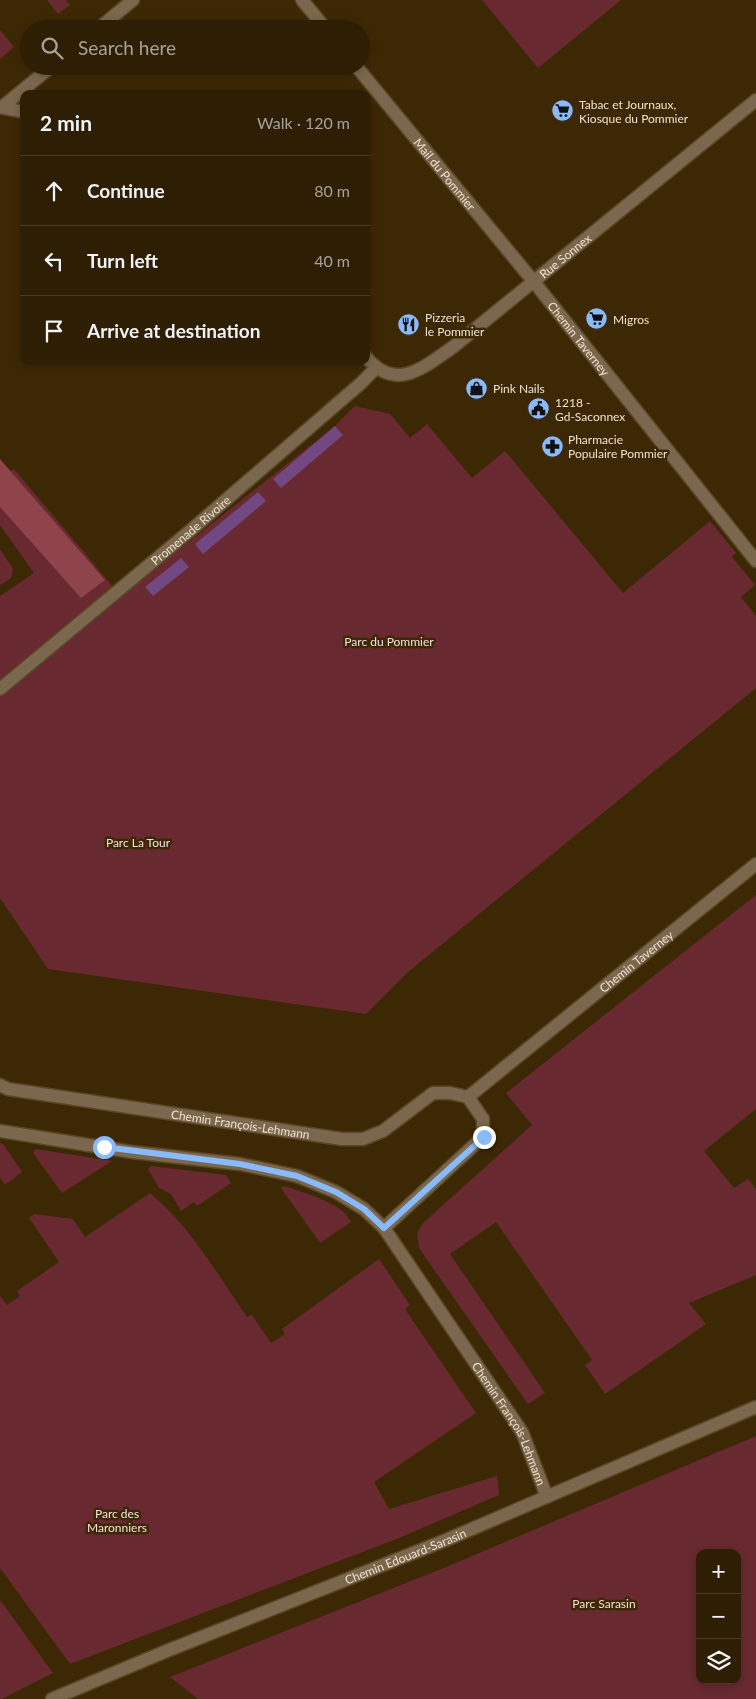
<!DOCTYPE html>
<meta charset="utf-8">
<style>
body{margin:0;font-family:Lato,sans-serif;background:#3a2b13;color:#f1f3f6}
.controls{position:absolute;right:15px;bottom:15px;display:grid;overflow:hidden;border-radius:10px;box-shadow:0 2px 8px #0003}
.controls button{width:45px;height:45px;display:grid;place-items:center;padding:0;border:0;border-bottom:1px solid #493c26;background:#2e1e04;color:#f1f3f6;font:25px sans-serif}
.stop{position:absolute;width:15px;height:15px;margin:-11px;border:4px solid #89bafc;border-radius:50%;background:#fff}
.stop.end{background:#89bafc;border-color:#fff;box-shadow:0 1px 5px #0008}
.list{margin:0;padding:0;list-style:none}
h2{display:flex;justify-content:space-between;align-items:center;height:65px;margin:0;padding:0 20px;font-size:21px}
h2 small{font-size:16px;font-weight:400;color:#a7a29a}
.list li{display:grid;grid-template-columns:32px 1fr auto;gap:15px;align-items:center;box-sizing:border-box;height:70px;padding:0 20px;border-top:1px solid #493c26}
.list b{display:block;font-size:19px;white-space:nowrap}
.list em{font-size:16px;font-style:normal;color:#a7a29a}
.icon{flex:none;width:28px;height:28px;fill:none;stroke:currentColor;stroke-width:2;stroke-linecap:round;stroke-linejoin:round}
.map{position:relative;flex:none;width:756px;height:1699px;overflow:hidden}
.search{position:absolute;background:#2e1e04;box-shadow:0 2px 8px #0003;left:20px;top:20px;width:350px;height:55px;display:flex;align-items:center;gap:12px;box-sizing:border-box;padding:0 18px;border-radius:28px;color:#a7a29a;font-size:19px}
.panel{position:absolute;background:#2e1e04;box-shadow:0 2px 8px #0003;left:20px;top:90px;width:350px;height:275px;border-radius:10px}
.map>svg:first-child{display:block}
</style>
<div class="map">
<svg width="756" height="1699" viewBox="0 0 756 1699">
<rect width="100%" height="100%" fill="#3d2805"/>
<path fill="#682930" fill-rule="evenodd" d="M 47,0 L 66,0 L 70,5 L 58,14 Z
M 482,0 L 621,0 L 538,68 Z
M 0,30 L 14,47 L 0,59 Z
M 355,406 L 390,414 L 410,438 L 427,424 L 472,478 L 505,451 L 623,593 L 710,521 L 736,553 L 732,557 L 755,585 L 741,597 L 756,616 L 756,688 L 408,972 L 366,1014 L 48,969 L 0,898 L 0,596 L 34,573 L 0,525 L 0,479 L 14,469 L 109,582 L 119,597 L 335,426 Z
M 0,549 L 13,569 L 11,578 L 0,585 Z
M 756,895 L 756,1109 L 704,1151 L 734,1188 L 748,1179 L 756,1189 L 756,1275 L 689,1303 L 706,1324 L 605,1394 L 585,1365 L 592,1360 L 496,1222 L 450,1254 L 545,1393 L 528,1404 L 419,1248 L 417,1233 L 423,1223 L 532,1125 L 506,1093 Z
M 0,1143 L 3,1144 L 22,1172 L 5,1185 L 0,1177 Z
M 36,1149 L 112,1161 L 62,1193 L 33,1153 Z
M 151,1166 L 226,1175 L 231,1183 L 197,1206 L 194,1202 L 181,1211 L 171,1194 L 159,1188 L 148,1169 Z
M 284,1186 C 304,1193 342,1202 351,1222 L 320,1243 L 281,1188 Z
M 150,1193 C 191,1227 217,1274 247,1317 L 252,1315 L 271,1343 L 285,1334 L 282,1329 L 379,1259 L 410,1305 L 405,1309 L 476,1413 L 374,1482 L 389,1509 L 497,1476 L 499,1495 L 399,1538 L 70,1664 L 0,1568 L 0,1296 L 7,1305 L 20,1296 L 17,1291 L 59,1262 L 29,1218 L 34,1214 L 73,1219 L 85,1237 Z
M 756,1436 L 756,1699 L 198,1699 L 170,1677 L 446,1567 ZM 700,1553 L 737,1553 L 737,1680 L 700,1680 Z
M 0,1600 L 53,1673 L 2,1699 L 0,1699 Z"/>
<path fill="#8f434a" d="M 0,459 L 105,580 L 81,598 L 0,507 Z"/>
<path fill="#724883" d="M 335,426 L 343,435 L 281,488 L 273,479 Z
M 258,492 L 266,501 L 203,554 L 195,544 Z
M 181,558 L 189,567 L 153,596 L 145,587 Z"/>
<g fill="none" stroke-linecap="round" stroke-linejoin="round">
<defs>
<g id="minor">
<path d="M 302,0 L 326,29"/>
<path d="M 98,29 L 133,0"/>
<path id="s1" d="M 356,66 L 534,282 L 756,561"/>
<path d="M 0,107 L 24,112"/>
<path d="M 2,107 L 52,66"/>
<path id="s2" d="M 366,357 C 396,393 424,367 453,347 L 756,100"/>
<path id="s3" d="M 0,689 L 191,530 L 360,384 L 376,368"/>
<path id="s4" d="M 0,1085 L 8,1089 L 342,1139 L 363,1139 L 383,1131 L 433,1093 L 450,1093 L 468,1097 L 483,1119 L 483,1137 L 384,1228"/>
<path id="s5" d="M 468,1097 L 756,864"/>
<path id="s6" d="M 0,1131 L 132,1152 L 240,1164 L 297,1176 L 336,1192 L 364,1209 L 384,1228 L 522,1432 L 547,1497"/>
<path id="s7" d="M 52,1699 L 169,1650 L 446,1540 L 756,1407"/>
</g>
</defs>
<use href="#minor" stroke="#594625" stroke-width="15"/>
<use href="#minor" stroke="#7a674d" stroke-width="12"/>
</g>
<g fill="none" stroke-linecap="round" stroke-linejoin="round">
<path stroke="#89bafc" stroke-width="6" d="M 104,1147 L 240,1164 L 297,1176 L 336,1192 L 364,1209 L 384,1228 L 484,1137"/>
</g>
<defs>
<symbol id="supermarket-disc" viewBox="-11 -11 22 22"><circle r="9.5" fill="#89bafc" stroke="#3d2805"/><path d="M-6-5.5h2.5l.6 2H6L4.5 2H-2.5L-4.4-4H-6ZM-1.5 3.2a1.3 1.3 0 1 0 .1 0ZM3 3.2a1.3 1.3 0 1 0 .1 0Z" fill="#111"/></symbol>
<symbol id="restaurant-disc" viewBox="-11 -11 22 22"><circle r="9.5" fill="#89bafc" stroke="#3d2805"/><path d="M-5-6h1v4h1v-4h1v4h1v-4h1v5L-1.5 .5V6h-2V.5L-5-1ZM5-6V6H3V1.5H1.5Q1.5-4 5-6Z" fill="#111"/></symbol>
<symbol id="shop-disc" viewBox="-11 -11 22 22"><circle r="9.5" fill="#89bafc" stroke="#3d2805"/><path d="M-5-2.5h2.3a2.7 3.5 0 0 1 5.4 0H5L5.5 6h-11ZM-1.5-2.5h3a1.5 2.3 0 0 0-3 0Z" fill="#111"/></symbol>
<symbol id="civic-disc" viewBox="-11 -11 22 22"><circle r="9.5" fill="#89bafc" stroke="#3d2805"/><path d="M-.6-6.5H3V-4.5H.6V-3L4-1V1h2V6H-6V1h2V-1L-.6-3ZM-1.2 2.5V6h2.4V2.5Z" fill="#111"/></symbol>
<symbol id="pharmacy-disc" viewBox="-11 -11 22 22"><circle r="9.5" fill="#89bafc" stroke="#3d2805"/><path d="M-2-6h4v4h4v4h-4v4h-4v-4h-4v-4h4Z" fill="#111"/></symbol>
</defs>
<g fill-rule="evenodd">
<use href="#supermarket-disc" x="550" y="98" width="25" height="25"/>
<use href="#supermarket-disc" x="584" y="306" width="25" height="25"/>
<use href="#restaurant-disc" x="396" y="312" width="25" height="25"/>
<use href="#shop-disc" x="464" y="376" width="25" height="25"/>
<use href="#civic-disc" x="526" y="396" width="25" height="25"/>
<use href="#pharmacy-disc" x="540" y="434" width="25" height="25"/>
</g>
<g text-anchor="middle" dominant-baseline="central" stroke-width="5" stroke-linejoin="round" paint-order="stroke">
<g font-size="12" fill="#efe2cf" stroke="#3d2805" text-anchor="start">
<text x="579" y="104">Tabac et Journaux,<tspan x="579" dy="14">Kiosque du Pommier</tspan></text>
<text x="425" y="317">Pizzeria<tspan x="425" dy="14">le Pommier</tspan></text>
<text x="613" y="319">Migros</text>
<text x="493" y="388">Pink Nails</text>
<text x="555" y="402">1218 -<tspan x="555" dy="14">Gd-Saconnex</tspan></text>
<text x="568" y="439">Pharmacie<tspan x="568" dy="14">Populaire Pommier</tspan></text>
</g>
<g font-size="12" fill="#efe2cf" stroke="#3d2805">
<text stroke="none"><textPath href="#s1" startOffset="140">Mail du Pommier</textPath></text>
<text stroke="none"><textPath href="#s2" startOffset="245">Rue Sonnex</textPath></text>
<text stroke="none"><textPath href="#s1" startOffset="352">Chemin Taverney</textPath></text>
<text stroke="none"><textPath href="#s3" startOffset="248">Promenade Rivoire</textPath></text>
<text stroke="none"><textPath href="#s5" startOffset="216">Chemin Taverney</textPath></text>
<text stroke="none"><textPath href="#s4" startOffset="244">Chemin François-Lehmann</textPath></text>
<text stroke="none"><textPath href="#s6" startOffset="636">Chemin François-Lehmann</textPath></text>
<text stroke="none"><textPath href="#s7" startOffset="381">Chemin Edouard-Sarasin</textPath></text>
</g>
<g font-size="12" fill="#f6dede" stroke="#3d2805">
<text x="389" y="641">Parc du Pommier</text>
<text x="138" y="842">Parc La Tour</text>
<text x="117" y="1513">Parc des<tspan x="117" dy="14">Maronniers</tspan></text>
<text x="604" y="1603">Parc Sarasin</text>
</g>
</g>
</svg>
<div class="controls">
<button>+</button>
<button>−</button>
<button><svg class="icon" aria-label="layers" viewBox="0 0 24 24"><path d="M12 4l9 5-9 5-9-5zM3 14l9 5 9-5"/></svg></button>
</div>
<div class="stop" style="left:104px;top:1147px"></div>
<div class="stop end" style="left:484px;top:1137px"></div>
<div class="search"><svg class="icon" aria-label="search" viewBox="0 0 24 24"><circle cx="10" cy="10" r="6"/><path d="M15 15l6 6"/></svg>Search here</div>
<section class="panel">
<h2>2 min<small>Walk · 120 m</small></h2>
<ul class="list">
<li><svg class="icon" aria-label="ahead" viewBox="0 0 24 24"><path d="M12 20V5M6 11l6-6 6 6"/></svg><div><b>Continue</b></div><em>80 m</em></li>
<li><svg class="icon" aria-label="left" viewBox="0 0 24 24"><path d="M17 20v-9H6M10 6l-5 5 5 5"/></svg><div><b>Turn left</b></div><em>40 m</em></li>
<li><svg class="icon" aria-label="arrive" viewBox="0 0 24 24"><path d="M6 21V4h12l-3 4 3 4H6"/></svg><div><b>Arrive at destination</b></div></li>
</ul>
</section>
</div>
